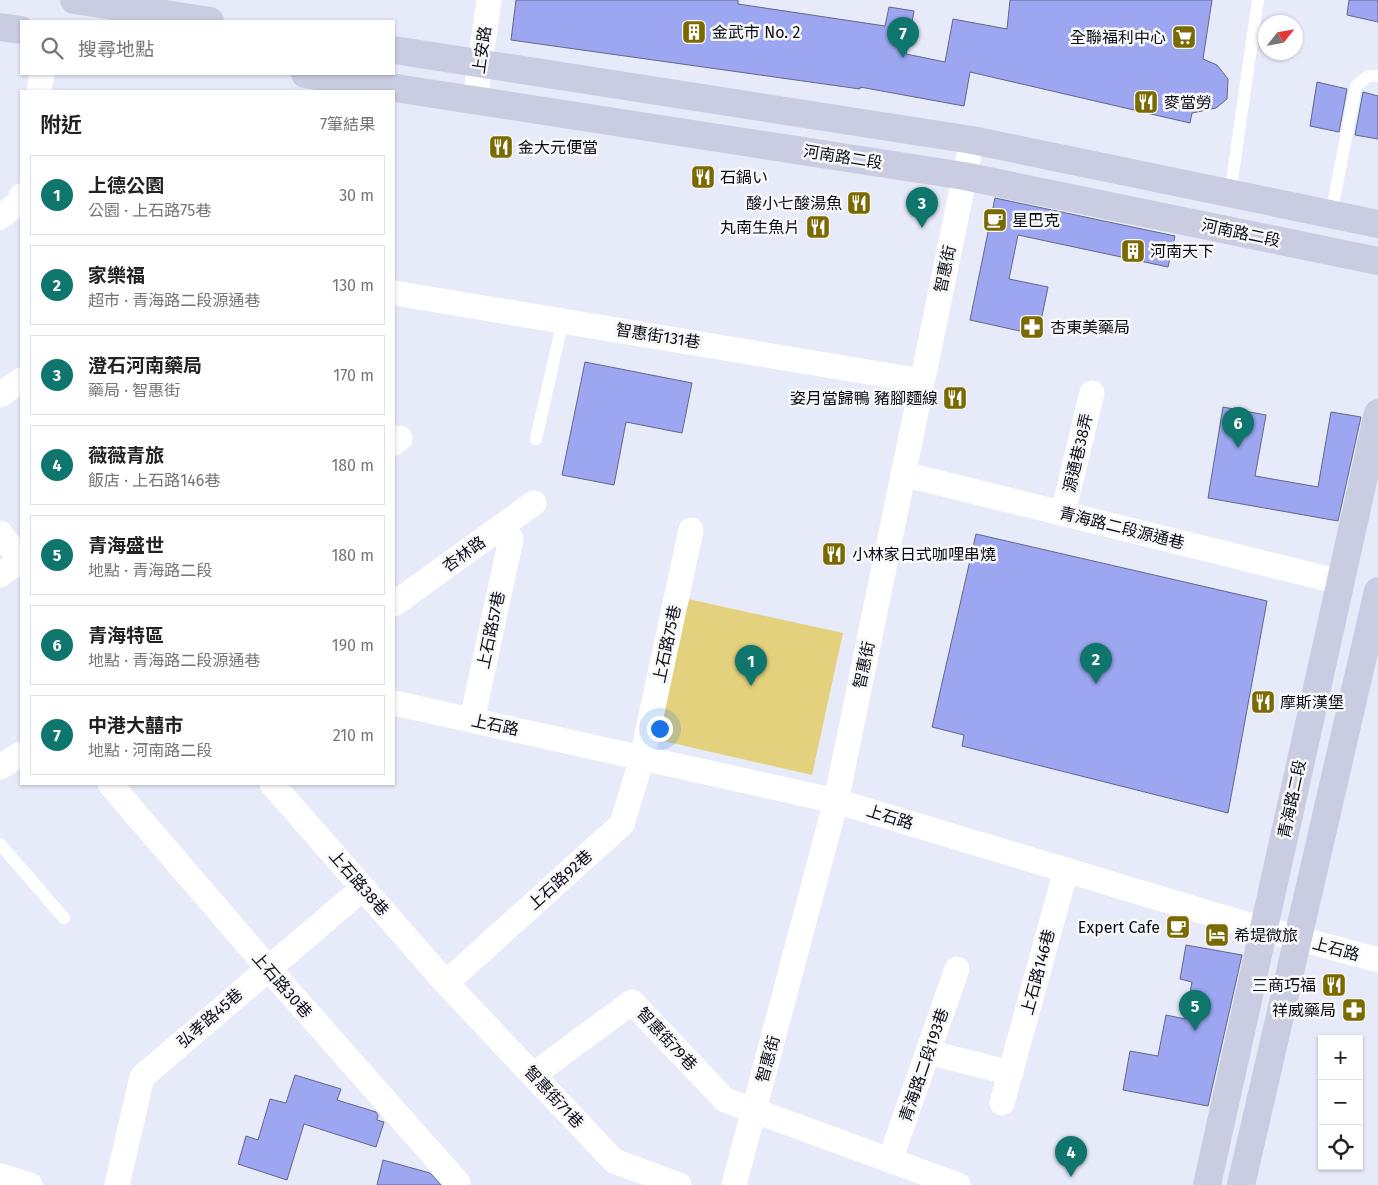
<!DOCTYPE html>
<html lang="zh-TW">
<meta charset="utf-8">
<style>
body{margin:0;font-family:"Fira Sans","Noto Sans TC","Noto Sans JP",sans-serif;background:#f6f6f6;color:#222}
.controls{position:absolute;right:15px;bottom:15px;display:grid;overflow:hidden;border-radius:0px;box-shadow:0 1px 4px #0004}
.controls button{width:45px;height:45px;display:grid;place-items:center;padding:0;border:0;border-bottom:1px solid #e0e0e0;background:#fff;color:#222;font:25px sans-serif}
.compass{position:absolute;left:1258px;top:15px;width:45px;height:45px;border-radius:50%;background:#fff;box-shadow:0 1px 4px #0004;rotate:59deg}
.you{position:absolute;left:659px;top:728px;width:18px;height:18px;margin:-12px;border:4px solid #fff;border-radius:50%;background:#1a73e8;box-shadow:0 0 0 8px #1a73e833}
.badge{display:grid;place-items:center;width:32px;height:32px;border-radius:50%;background:#0f766e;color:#fff;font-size:16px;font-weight:700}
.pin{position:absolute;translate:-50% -41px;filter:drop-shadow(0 1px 2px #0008)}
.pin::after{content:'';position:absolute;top:26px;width:18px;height:15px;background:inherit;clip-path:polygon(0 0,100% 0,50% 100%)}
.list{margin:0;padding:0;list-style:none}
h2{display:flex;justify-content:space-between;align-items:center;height:65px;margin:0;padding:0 20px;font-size:21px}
h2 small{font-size:16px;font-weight:400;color:#767676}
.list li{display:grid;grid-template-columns:32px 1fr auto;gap:15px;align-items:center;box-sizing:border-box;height:80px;margin:0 10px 10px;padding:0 10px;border:1px solid #e0e0e0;border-radius:0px}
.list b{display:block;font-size:19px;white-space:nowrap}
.list p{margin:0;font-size:16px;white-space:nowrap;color:#767676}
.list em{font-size:16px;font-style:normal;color:#767676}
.icon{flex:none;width:28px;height:28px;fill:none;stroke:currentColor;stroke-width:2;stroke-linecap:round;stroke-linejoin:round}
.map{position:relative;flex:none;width:1378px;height:1185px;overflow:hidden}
.search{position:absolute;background:#fff;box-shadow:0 1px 4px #0004;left:20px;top:20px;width:375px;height:55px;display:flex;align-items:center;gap:12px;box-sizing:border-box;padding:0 18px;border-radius:0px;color:#767676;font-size:19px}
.panel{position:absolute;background:#fff;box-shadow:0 1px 4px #0004;left:20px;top:90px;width:375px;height:695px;border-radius:0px}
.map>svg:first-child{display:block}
</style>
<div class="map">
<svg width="1378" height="1185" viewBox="0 0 1378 1185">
<rect width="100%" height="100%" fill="#e7eaf9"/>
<path fill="#e3d17d" d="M 688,599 L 843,633 L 812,775 L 659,740 Z"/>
<path fill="#9da6f1" stroke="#626787" d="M 516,0 L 738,0 L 738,4 L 885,26 L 889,7 L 914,11 L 906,54 L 945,62 L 953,19 L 1007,29 L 1010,0 L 1212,0 L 1203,59 L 1217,65 L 1228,79 L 1227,99 L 1216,108 L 1192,113 L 1190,123 L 970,72 L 964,106 L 860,87 L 860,89 L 511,40 Z
M 1349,0 L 1378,0 L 1378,22 L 1347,15 Z
M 1317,82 L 1347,89 L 1339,132 L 1310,126 Z
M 1363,92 L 1378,96 L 1378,139 L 1355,135 Z
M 995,198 L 1175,236 L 1168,267 L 1018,235 L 1009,279 L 1048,287 L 1038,335 L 970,320 Z
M 585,362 L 692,383 L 682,433 L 626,422 L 614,485 L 562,475 Z
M 1223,407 L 1266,415 L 1255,476 L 1318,487 L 1331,412 L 1361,417 L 1338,521 L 1208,498 Z
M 976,534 L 1267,601 L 1228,813 L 962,746 L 964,735 L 932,727 Z
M 1186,945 L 1242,955 L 1208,1106 L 1123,1090 L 1130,1051 L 1158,1056 L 1166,1015 L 1185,1019 L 1192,982 L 1180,979 Z
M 295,1075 L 341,1089 L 337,1100 L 376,1112 L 378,1115 L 377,1120 L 384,1122 L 376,1147 L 304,1124 L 287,1180 L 238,1164 L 246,1136 L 258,1140 L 270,1099 L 286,1103 Z
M 383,1160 L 430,1173 L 441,1185 L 377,1185 Z"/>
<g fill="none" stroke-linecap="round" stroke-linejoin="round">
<path stroke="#fff" stroke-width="12" d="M 1230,194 L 1258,0
M 1331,215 L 1356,86 L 1368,76 L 1378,76
M 536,439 L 563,320
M 0,844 L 64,918"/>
<path stroke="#fff" stroke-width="25" d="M 39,91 L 42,74
M 475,100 L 489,0
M 0,217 L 20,202 L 21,196
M 394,293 L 922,381
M 0,395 L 21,380
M 394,443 L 400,438
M 903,474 L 1340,582
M 1063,513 L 1092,393
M 0,533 L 21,561
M 0,575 L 21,560
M 394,604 L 534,503
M 394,703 L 836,801 L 1245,924 L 1378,960
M 472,720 L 511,539
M 0,767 L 21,754
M 110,784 L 268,968 L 458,1183
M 272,784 L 446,983 L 614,1161 L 679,1185
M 446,983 L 622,824 L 642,758 L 691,530
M 928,1052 L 1011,1073
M 533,1075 L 632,1002 L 725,1100 L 958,1185
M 1002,1103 L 1066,870
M 890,1160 L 957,969
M 0,1176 L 30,1185
M 117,1185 L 142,1077 L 363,888
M 734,1185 L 836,801 L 972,140"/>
<path stroke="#cacce2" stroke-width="28" d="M 74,0 L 210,21
M 0,27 L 21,30
M 394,50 L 972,140 L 1378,224
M 305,74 L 964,176 L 1378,261
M 1207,1185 L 1378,413
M 1241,1185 L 1378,591"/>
</g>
<defs>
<symbol id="building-square" viewBox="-11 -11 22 22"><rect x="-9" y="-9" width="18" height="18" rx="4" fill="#7b6a01" stroke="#f8f8f8"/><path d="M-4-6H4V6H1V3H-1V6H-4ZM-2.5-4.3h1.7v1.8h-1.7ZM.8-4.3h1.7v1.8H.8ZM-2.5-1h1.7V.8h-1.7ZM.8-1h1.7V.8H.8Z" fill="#fff"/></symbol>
<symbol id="supermarket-square" viewBox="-11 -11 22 22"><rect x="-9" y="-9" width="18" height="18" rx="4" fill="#7b6a01" stroke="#f8f8f8"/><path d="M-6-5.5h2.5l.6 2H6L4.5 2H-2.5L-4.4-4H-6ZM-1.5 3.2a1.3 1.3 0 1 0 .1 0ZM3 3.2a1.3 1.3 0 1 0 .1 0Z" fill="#fff"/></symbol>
<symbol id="restaurant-square" viewBox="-11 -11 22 22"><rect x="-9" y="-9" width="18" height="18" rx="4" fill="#7b6a01" stroke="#f8f8f8"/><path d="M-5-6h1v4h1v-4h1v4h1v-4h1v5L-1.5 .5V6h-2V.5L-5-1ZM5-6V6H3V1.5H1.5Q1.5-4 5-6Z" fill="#fff"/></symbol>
<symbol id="cafe-square" viewBox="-11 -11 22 22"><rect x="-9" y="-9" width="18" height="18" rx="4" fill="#7b6a01" stroke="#f8f8f8"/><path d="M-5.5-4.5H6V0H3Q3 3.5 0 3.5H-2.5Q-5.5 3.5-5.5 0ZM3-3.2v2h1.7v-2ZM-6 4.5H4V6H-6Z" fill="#fff"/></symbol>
<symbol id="pharmacy-square" viewBox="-11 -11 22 22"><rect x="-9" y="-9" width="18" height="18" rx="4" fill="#7b6a01" stroke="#f8f8f8"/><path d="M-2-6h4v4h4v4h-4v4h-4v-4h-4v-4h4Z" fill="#fff"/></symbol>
<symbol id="hotel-square" viewBox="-11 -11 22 22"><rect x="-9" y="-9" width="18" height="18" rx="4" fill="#7b6a01" stroke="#f8f8f8"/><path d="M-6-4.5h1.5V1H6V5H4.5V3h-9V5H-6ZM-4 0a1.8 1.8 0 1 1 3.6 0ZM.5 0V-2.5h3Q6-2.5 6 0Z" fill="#fff"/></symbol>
</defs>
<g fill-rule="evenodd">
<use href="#building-square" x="680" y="18" width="28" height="28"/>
<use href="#supermarket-square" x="1170" y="23" width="28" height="28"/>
<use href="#restaurant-square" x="1132" y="88" width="28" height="28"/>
<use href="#restaurant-square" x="487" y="133" width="28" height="28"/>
<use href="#restaurant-square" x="689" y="163" width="28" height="28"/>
<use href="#restaurant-square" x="845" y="189" width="28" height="28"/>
<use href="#cafe-square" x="981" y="206" width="28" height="28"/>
<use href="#restaurant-square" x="804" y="213" width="28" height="28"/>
<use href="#building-square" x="1119" y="237" width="28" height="28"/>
<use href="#pharmacy-square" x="1018" y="313" width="28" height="28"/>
<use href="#restaurant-square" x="941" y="384" width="28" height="28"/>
<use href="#restaurant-square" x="820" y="540" width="28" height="28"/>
<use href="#restaurant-square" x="1249" y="688" width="28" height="28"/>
<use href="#cafe-square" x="1164" y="913" width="28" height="28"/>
<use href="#hotel-square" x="1203" y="921" width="28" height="28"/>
<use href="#restaurant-square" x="1320" y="971" width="28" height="28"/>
<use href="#pharmacy-square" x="1340" y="996" width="28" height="28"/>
</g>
<g text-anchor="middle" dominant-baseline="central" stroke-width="5" stroke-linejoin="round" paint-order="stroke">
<g font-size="16" fill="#0a0c18" stroke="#f8f8f8" text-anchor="start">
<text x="712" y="32">金武市 No. 2</text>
<text x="1166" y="37" text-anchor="end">全聯福利中心</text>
<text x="1164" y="102">麥當勞</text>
<text x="518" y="147">金大元便當</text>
<text x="720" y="177">石鍋い</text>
<text x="842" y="203" text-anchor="end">酸小七酸湯魚</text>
<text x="1012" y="220">星巴克</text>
<text x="800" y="227" text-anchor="end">丸南生魚片</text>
<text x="1150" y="251">河南天下</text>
<text x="1050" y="327">杏東美藥局</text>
<text x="938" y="398" text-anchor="end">姿月當歸鴨 豬腳麵線</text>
<text x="852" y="554">小林家日式咖哩串燒</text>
<text x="1280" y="702">摩斯漢堡</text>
<text x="1160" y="927" text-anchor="end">Expert Cafe</text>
<text x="1234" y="935">希堤微旅</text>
<text x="1316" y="985" text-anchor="end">三商巧福</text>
<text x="1336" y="1010" text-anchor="end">祥威藥局</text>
</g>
<g font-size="16" fill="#0a0c18" stroke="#f8f8f8">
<text transform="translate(482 50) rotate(-82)">上安路</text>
<text transform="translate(843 157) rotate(9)">河南路二段</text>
<text transform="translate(1241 233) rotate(12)">河南路二段</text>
<text transform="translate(945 269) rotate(-78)">智惠街</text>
<text transform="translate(658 336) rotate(9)">智惠街131巷</text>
<text transform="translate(1078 453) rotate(-77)">源通巷38弄</text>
<text transform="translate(1122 528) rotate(14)">青海路二段源通巷</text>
<text transform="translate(464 554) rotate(-36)">杏林路</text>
<text transform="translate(491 630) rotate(-78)">上石路57巷</text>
<text transform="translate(667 644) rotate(-78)">上石路75巷</text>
<text transform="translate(864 665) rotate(-78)">智惠街</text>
<text transform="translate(495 725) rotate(12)">上石路</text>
<text transform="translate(1292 799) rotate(-78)">青海路二段</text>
<text transform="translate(890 817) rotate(17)">上石路</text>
<text transform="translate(560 880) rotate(-42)">上石路92巷</text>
<text transform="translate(359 883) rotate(49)">上石路38巷</text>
<text transform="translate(1336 949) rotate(15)">上石路</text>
<text transform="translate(1038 972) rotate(-75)">上石路146巷</text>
<text transform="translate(282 985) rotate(49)">上石路30巷</text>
<text transform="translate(210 1018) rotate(-41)">弘孝路45巷</text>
<text transform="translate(667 1039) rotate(47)">智惠街79巷</text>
<text transform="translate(768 1059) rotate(-75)">智惠街</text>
<text transform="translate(924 1065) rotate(-71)">青海路二段193巷</text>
<text transform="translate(554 1097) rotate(47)">智惠街71巷</text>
</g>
</g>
</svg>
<div class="controls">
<button>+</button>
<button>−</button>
<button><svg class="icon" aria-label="locate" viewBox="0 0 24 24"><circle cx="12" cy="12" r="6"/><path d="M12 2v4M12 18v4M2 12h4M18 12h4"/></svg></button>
</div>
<svg class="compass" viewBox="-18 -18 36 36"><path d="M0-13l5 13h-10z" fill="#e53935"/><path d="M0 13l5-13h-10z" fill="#767676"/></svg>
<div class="you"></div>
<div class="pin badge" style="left:751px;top:686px">1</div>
<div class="pin badge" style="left:1096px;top:684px">2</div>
<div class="pin badge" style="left:922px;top:228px">3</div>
<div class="pin badge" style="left:1071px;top:1177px">4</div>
<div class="pin badge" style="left:1195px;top:1031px">5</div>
<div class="pin badge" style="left:1238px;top:448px">6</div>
<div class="pin badge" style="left:903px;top:58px">7</div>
<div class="search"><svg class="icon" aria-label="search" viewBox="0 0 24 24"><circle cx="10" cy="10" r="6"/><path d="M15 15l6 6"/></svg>搜尋地點</div>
<section class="panel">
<h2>附近<small>7筆結果</small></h2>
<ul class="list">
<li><span class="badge">1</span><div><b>上德公園</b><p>公園 · 上石路75巷</p></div><em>30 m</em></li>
<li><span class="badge">2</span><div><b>家樂福</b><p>超市 · 青海路二段源通巷</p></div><em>130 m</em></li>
<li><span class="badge">3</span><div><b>澄石河南藥局</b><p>藥局 · 智惠街</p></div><em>170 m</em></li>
<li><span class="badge">4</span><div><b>薇薇青旅</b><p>飯店 · 上石路146巷</p></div><em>180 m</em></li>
<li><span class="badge">5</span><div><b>青海盛世</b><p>地點 · 青海路二段</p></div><em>180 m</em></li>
<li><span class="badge">6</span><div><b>青海特區</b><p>地點 · 青海路二段源通巷</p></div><em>190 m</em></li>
<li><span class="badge">7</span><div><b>中港大囍市</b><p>地點 · 河南路二段</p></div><em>210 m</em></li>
</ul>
</section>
</div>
